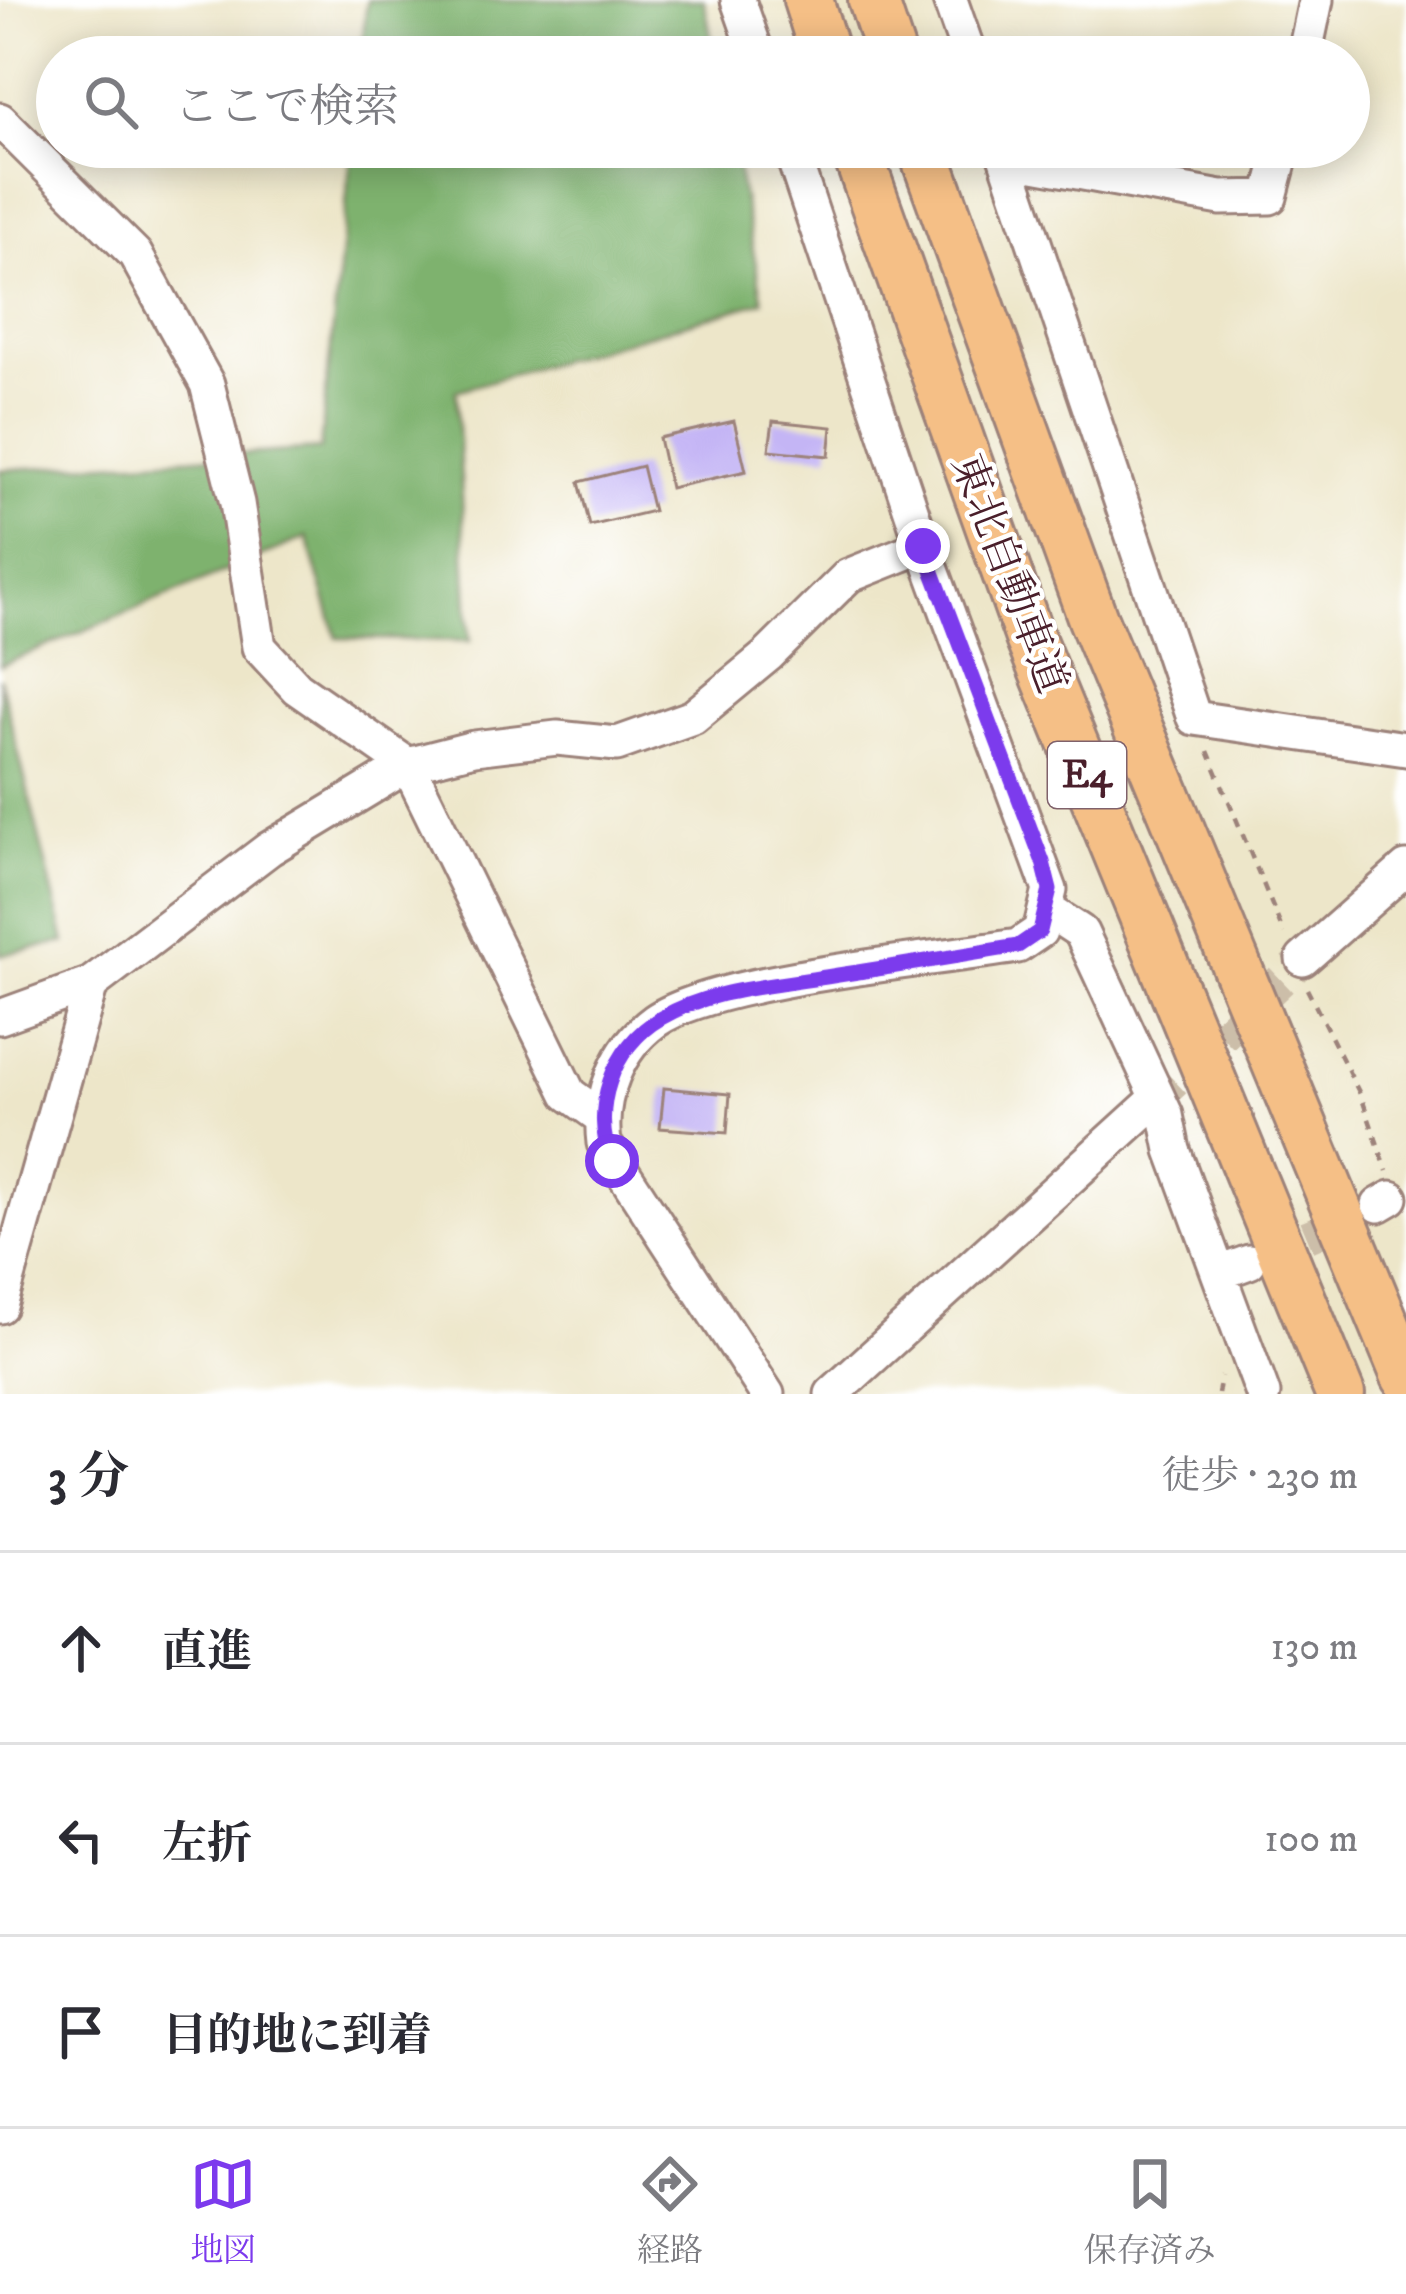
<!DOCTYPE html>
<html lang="ja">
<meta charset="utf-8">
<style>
body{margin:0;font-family:"IM FELL DW Pica","Noto Serif JP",serif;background:#f2f2f3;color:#2b2b33}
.stop{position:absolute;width:36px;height:36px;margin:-27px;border:9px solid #7c3aed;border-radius:50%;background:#fff}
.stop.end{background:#7c3aed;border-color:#fff;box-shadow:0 3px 12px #0008}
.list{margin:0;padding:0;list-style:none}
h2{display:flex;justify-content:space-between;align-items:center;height:156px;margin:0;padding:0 48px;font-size:51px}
h2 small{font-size:39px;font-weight:400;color:#7c7c81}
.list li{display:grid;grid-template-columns:78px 1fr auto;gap:36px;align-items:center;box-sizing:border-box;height:192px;padding:0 48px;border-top:3px solid #e1e1e2}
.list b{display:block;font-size:45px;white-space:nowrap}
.list em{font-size:39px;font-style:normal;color:#7c7c81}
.icon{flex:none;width:66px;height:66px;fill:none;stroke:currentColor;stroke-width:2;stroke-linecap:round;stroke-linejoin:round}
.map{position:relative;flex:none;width:1406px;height:1394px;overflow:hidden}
.search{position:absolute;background:#fff;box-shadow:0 6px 30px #0003;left:36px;right:36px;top:36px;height:132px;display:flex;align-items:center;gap:30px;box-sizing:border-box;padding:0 42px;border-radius:66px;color:#7c7c81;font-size:45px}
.sheet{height:732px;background:#fff}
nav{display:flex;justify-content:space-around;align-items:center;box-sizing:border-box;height:168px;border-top:3px solid #e1e1e2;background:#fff;font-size:33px;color:#7c7c81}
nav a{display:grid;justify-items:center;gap:6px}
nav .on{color:#7c3aed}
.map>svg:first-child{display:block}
</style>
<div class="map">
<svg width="1406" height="1394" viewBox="0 0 1406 1394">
<rect width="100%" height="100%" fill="#fff"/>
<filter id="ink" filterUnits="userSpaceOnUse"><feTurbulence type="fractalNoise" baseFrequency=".00833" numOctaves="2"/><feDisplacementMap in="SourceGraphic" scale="24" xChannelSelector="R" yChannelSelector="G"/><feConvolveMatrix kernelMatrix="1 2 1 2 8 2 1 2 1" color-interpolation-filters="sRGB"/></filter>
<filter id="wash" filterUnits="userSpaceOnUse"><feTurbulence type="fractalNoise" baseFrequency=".004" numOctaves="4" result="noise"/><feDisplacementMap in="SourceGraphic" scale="48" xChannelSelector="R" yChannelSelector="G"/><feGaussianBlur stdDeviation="2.7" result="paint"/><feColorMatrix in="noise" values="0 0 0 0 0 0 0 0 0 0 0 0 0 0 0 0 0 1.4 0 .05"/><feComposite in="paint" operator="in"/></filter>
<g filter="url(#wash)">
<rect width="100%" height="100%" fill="#ede6c9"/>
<path fill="#7eb26e" stroke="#64684c" stroke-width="3" d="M 367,0 L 704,0 L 715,57 L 361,57 Z
M 352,147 L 733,147 L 763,301 L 456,391 L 470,641 L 337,638 L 307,537 L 0,666 L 0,470 L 320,449 Z
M 0,678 L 65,942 L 0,955 Z"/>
<g id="blocks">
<path fill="#c4b5f5" d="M 734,421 L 746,471 L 670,488 L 659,438 Z
M 773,421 L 832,427 L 829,456 L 769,450 Z
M 642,466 L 653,511 L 590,526 L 579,482 Z
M 664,1088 L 730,1094 L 727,1133 L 660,1128 Z"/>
</g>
</g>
<g filter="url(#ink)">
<use href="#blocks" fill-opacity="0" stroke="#9c827a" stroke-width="3"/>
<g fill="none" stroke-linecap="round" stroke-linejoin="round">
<path stroke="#ccbea9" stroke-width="33" stroke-dasharray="33 16" stroke-linecap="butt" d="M 1151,1104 L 1303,959
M 1262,1256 L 1358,1215"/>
<defs>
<path id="minor" d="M 738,0 L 758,57
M 950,0 L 970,57
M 1304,57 L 1316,0
M 0,120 L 135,254 L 207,384 L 237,503 L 259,647 L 297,688 L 408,765 L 569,1094 L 601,1117
M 1002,147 L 1194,718 L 1406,749
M 1006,159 L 1221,198 L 1270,197 L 1283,147
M 1049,911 L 1081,932 L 1166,1115 L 1173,1150 L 1263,1394
M 1303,959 L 1406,868
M 0,1017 L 91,984 L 269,849 L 408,765 L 474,748 L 557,738 L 617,744 L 693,717 L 768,655 L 848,576 L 923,546
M 1379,1205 L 1391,1198
M 1219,1273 L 1249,1262
M 0,1306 L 91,984
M 767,1394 L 604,1143 C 598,1097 617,1049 655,1021 C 714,979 937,959 1018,946 L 1040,931 L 1050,890 L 923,546 L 790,147
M 832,1394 L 1151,1104"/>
<path id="highway" d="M 808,0 L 826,57
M 873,0 L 892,57
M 855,147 L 1030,638 L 1340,1394
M 922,147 L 1093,619 L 1406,1376"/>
</defs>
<use href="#minor" stroke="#9c827a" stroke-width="39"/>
<use href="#highway" stroke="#9c827a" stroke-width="54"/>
<path stroke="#9c827a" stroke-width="4.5" stroke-dasharray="9 9" stroke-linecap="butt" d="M 1208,751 L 1284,934
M 1307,989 L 1361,1096 L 1387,1171
M 1218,1394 L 1221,1376"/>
<use href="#minor" stroke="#fff" stroke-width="33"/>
<use href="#highway" stroke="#f5bf86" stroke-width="48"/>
</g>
</g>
<g fill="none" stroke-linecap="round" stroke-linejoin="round" filter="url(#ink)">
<path stroke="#7c3aed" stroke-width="15" d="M 612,1161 C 590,1111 612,1046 661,1018 C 709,990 765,987 819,978 C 886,968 952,957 1018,946 L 1040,931 L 1050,890 L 1043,862 L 923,546"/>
</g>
<g text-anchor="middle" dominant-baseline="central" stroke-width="9" stroke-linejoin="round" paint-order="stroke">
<rect fill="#fff" stroke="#80626b" stroke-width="3" x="1048" y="742" width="78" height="66" rx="9"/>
<g font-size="39" font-weight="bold" fill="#4a1f2b">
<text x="1087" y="775">E4</text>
</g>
<g font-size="42" fill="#4a1f2b" stroke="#fff">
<text transform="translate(1008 574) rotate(69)">東北自動車道</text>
</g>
</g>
</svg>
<div class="stop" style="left:612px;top:1161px"></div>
<div class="stop end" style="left:923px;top:546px"></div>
<div class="search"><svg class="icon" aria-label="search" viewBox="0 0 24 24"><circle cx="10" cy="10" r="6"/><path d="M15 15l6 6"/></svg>ここで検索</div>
</div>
<section class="sheet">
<h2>3 分<small>徒歩 · 230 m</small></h2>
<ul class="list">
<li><svg class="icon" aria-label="ahead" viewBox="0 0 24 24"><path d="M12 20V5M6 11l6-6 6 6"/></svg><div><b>直進</b></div><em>130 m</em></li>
<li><svg class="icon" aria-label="left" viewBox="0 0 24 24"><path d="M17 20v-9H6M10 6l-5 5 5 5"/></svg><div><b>左折</b></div><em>100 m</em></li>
<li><svg class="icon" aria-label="arrive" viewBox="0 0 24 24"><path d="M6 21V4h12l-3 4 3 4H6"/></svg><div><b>目的地に到着</b></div></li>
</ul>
</section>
<nav>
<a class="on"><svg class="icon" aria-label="map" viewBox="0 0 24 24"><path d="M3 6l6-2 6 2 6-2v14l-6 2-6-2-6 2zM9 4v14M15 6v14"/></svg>地図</a>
<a><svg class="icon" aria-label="directions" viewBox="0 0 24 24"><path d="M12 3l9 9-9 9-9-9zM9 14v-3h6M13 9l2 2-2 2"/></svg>経路</a>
<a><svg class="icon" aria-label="saved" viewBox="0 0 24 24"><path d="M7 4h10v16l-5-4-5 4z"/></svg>保存済み</a>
</nav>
